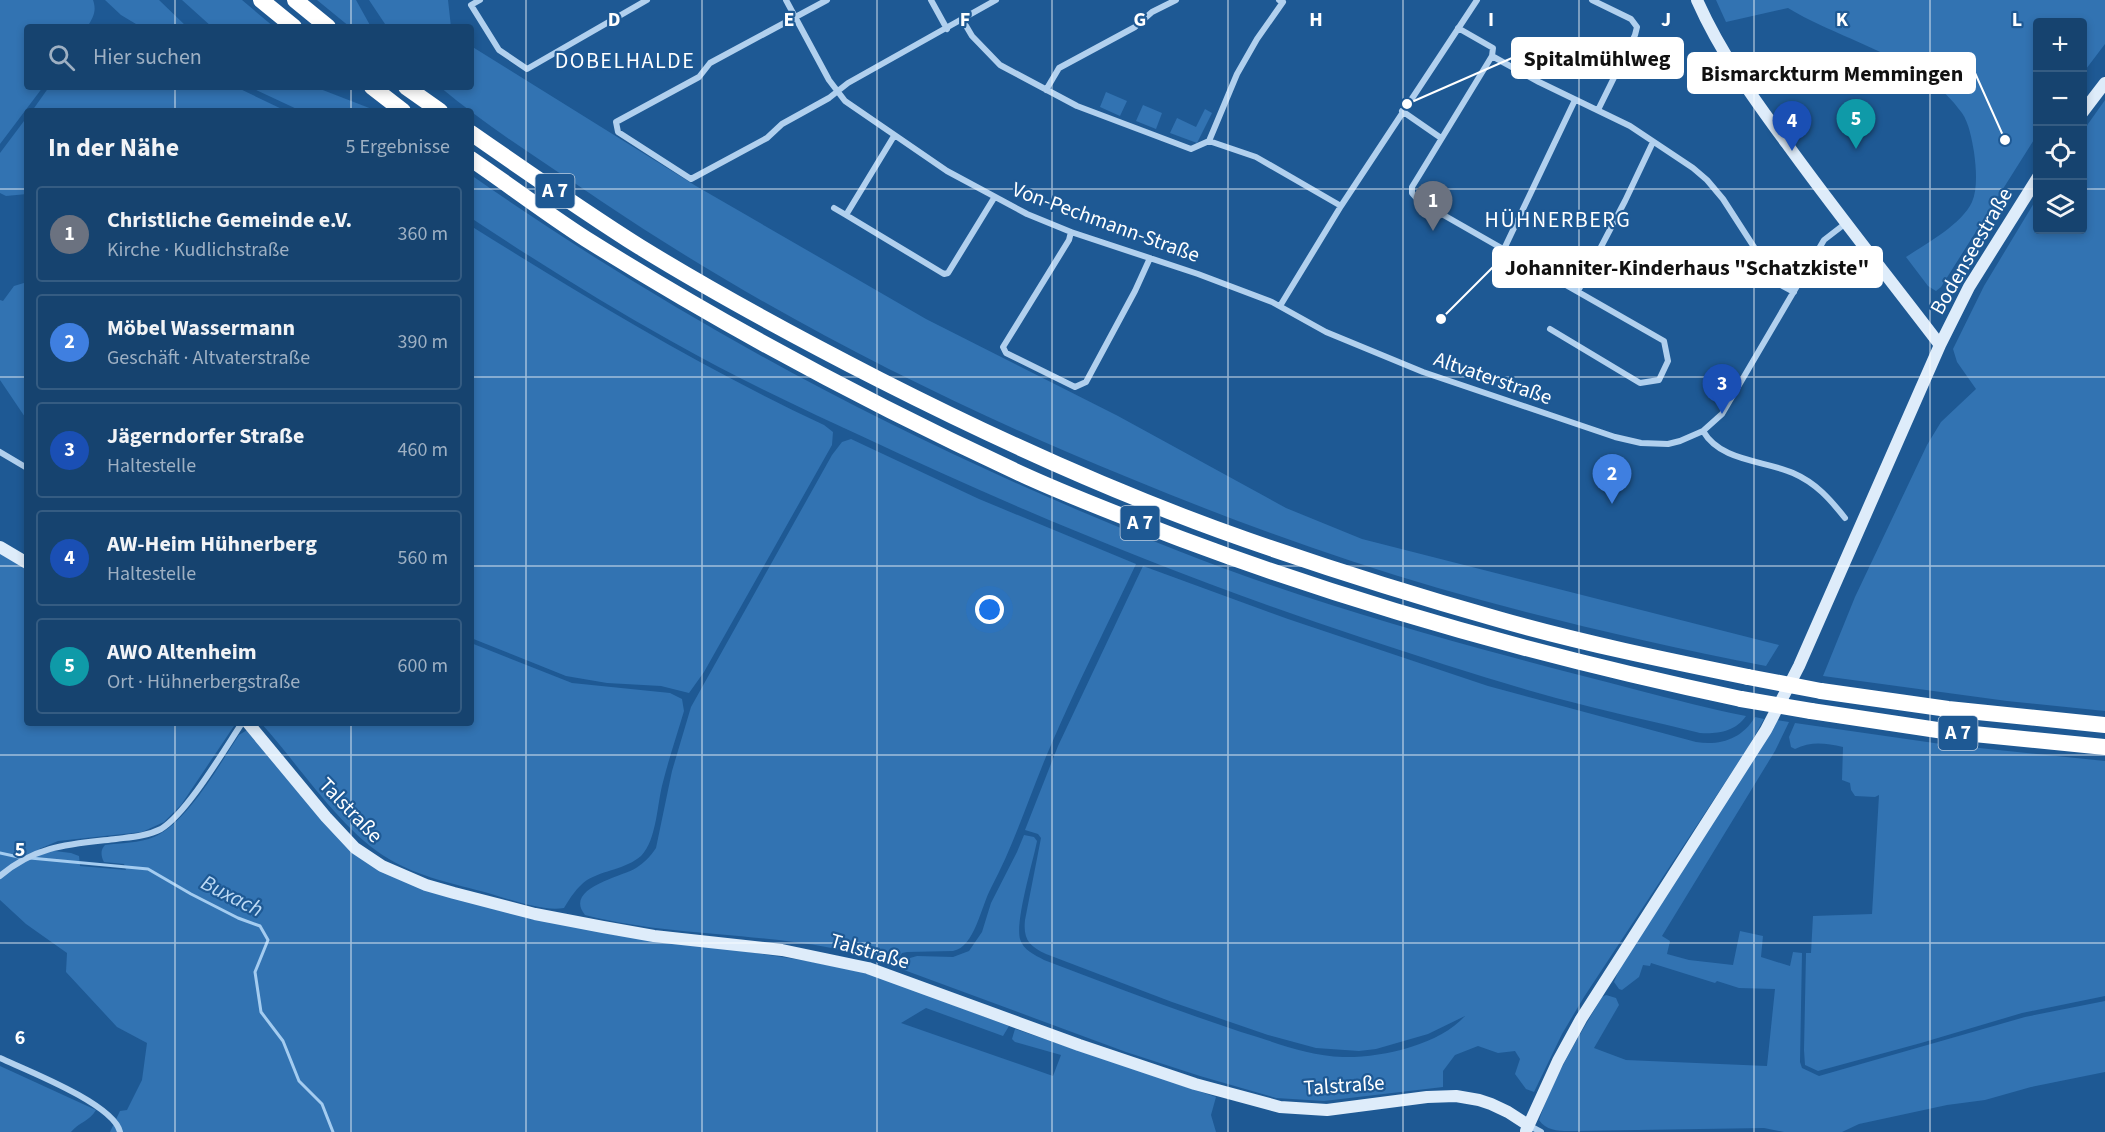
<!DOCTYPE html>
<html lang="de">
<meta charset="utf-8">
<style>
body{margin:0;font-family:"Source Sans 3",sans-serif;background:#234e77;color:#f1f3f6}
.controls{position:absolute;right:18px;top:18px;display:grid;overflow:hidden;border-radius:6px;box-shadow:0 3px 9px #0003}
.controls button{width:54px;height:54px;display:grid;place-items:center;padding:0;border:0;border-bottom:2px solid #355c82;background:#16436f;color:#f1f3f6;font:30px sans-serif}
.you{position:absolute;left:990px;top:610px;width:21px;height:21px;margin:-15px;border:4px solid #fff;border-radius:50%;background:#1a73e8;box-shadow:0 0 0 9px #1a73e833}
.badge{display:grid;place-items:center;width:39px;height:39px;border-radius:50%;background:#fdcc70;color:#fff;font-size:20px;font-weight:700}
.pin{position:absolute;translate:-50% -50px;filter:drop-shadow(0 2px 3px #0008)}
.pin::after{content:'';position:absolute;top:32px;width:21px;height:18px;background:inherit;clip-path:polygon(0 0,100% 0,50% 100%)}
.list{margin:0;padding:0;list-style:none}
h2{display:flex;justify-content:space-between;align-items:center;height:78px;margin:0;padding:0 24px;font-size:26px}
h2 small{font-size:20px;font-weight:400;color:#9eb0c3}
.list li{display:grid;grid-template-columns:39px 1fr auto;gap:18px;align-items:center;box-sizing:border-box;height:96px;margin:0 12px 12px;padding:0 12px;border:2px solid #355c82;border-radius:6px}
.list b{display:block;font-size:22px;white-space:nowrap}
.list p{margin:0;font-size:20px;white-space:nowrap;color:#9eb0c3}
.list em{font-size:20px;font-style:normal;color:#9eb0c3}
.icon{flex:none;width:33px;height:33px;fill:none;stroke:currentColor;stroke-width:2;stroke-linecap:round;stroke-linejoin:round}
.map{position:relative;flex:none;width:2105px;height:1132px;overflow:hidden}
.search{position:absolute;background:#16436f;box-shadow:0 3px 9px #0003;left:24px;top:24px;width:450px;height:66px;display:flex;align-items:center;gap:15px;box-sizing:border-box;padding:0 21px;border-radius:6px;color:#9eb0c3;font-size:22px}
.panel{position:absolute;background:#16436f;box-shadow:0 3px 9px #0003;left:24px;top:108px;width:450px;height:618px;border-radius:6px}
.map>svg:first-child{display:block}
</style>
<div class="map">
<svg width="2105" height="1132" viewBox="0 0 2105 1132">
<rect width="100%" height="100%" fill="#1e5994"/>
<path fill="#3273b2" d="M 0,0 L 93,0 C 97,11 93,18 87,27 L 27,27 L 27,87 L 43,87 L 0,144 Z
M 105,0 L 159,0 L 187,27 L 141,27 L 121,15 Z
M 182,0 L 242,0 L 274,27 L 212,27 Z
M 317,0 L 356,0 L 371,27 L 350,27 Z
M 369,0 L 448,0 L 451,27 L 387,27 Z
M 1716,0 L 2105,0 L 2105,44 L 2083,73 L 2082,22 L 2038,22 L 2037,135 L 1941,287 L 1936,291 L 1928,286 L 1906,257 C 1926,244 1962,224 1972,202 C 1978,188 1976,167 1974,152 C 1972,140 1969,123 1962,113 C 1924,58 1842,41 1788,8 L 1726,22 Z
M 471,46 L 696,186 L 926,319 L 1118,416 L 1286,508 L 1362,539 L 1779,645 L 1766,666 C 1655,644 1546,619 1438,588 C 1332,557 1228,519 1127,477 C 943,402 766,312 601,201 C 547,164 490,129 440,87 L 471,87 Z
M 49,87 L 236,87 L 286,111 L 32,111 Z
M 250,87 L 315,87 L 377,111 L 301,111 Z
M 1106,92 L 1127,101 L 1120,116 L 1100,107 Z
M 2105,100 L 2105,711 L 2007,701 L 1823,676 L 1855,597 L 1927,445 L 1941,422 L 1976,389 L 1957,362 L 1953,349 L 1984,286 L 2037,198 L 2038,230 L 2082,230 L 2083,131 Z
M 1143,105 L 1162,113 L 1156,129 L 1136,121 Z
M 1205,109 L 1212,113 L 1197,143 L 1170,133 L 1177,118 L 1196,127 Z
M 27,117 L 27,194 L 6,196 L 0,193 L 0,153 Z
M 471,175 C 691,329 931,455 1181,552 C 1290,595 1402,628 1515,658 C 1555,669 1596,679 1637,690 C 1673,699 1709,709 1746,716 C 1735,732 1717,734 1700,733 C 1652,721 1604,711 1556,698 C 1491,680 1427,659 1363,638 C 1194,582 1031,516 870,440 C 803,409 736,378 671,341 C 603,303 536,261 471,218 Z
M 471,226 C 586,298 702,368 824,425 L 833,432 L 832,445 L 704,672 L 689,693 L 661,686 L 607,683 L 566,676 L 471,638 Z
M 27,282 L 27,420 L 0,380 L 0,300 L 3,301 L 14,286 Z
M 851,439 L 979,499 L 1136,564 C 1108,624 1077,684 1051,745 C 1030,793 1016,841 991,888 C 981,906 975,947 953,951 L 907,952 L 902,953 L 894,965 C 795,929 686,941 585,915 C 563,888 622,877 636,868 C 644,863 650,857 656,848 L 672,771 L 691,707 L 832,455 L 842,442 Z
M 0,553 L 27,569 L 27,723 L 236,723 L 181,805 L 164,822 L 142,832 L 58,841 L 39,849 L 71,853 L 79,856 L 80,866 L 126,870 L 124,864 L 104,862 C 101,856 100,850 105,845 C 120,843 140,843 154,837 C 188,822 219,765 239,735 L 247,730 L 353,851 L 493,909 L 615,935 L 742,951 L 808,961 L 861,972 L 882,978 L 1009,1026 L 1003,1036 L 926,1008 L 901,1023 L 1053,1076 L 1061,1055 L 1015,1042 L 1012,1039 L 1015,1029 L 1216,1097 L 1211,1115 L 1216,1132 L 110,1132 L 120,1111 L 127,1110 L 142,1080 L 147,1043 L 117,1027 L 66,972 L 67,953 L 26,924 L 0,900 Z
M 1143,566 L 1288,619 L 1488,686 L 1696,742 C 1720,746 1742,739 1755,717 L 1764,719 L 1749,746 L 1584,997 L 1562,1034 L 1534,1092 L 1526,1089 L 1515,1074 L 1520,1059 L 1515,1051 L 1498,1053 L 1478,1046 L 1455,1055 L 1443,1071 L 1443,1087 L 1324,1101 L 1276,1098 L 1200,1076 L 1126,1052 L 904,970 L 910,958 L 917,956 L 953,957 L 969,951 L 982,932 L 991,903 L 1017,852 L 1024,835 L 1034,837 L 1037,841 C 1033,862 1015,921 1020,939 C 1023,950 1035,955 1044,960 C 1109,985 1175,1010 1241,1032 C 1275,1042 1307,1056 1343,1057 C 1381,1058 1439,1045 1465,1016 L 1428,1034 L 1376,1049 L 1359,1051 L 1316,1048 L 1268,1035 L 1172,1002 L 1046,954 C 1029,946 1023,939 1025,920 L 1041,838 L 1038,834 L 1025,830 L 1058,746 Z
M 471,643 L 572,683 L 670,693 L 682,699 L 684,711 C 677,735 669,758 663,782 C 657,803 657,840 641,856 C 626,869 604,870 587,880 C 577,887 570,898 564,908 C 543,912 509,899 488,893 C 455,884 419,877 389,859 C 341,831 299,765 261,723 L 471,723 Z
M 1777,720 L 1789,722 L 1775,751 L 1662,936 L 1670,941 L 1667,954 L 1689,960 L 1733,965 L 1740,931 L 1763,936 L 1761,957 L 1790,966 L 1793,952 L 1802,953 L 1800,1062 L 1802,1068 L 1819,1076 L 2025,1017 L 2105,1001 L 2105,1072 L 2031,1087 L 1985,1100 L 1947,1105 L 1859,1124 L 1842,1132 L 1784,1132 L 1764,1128 L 1574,1131 C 1561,1131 1547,1132 1539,1120 C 1554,1076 1579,1036 1602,997 L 1606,995 L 1616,998 L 1619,1005 L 1594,1048 L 1626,1060 L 1767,1066 L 1775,989 L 1739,988 L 1717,981 L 1715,983 L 1651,963 L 1650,966 L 1643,965 L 1639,977 L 1622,990 L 1619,989 L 1614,982 L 1620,967 Z
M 1795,723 L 1941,744 L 2105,761 L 2105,996 L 2022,1013 L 1921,1043 L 1818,1071 L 1805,1065 L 1804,1050 L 1806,953 L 1811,953 L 1813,916 L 1872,914 L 1879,795 L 1875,797 L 1855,796 L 1851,790 L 1850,783 L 1842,780 L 1843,747 C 1825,743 1811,741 1795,749 L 1791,747 L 1789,737 Z
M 0,1066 L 96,1110 C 89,1122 79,1122 71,1132 L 0,1132 Z"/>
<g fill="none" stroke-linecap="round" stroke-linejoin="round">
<path stroke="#a4ccf0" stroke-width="3" d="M 0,853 L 23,858
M 30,858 L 148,869 L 191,894 L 238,918 L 260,926 L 268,940 L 255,972 L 261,1012 L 283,1041 L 299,1081 L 322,1104 L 333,1132"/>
<path stroke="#b1d0ee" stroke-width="6" d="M 480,0 L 471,5 L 499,50 L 527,69 L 647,0
M 786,0 L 829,80 L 845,101 L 947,171 L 1027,214 L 1071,232 L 1198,274 L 1272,302 L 1326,332 L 1423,372 L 1615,437 L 1641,443 L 1668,444 L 1680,441 L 1703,431 L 1722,414 L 1824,240 L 1846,223
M 827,0 L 710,63 L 699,77 L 616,122 L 618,132 L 691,179 L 767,138 L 782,124 L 829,98 L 848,83 L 996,0
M 931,0 L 947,29
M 1592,0 L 1631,19 L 1637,27 L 1635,35 L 1598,110
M 962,19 L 972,36 L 1000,65 L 1077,106 L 1191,149 L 1209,141 L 1256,157 L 1341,206
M 1458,28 L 1493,48 L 1492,56 L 1539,82 L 1630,126 L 1693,168 L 1707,180 L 1723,199 L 1774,278 L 1781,285 L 1794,292
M 1492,56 L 1420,174 L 1412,187 L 1412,193 L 1419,201 L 1664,341 L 1668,361 L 1659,380 L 1640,383 L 1550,329
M 1046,90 L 1059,68 L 1135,27 L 1152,12 L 1176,0
M 1402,111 L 1441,138
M 1209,141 L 1237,74 L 1257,39 L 1283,2 L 1279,0
M 834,208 L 846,215 L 894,136
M 846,215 L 944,274 L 948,273 L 994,198
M 1071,232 L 1069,240 L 1003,347 L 1006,353 L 1075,387 L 1086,382 L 1135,291 L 1150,258
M 1504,249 L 1575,100
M 1578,291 L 1625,201 L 1653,142
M 1280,306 L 1341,206 L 1477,0
M 1703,431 C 1721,462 1764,460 1793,473 C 1816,483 1830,499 1845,518
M 0,452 L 27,468
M 0,876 C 36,845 71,844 116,839 C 131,837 147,836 161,829 C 187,813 224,750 242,723
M 0,1058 C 26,1070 114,1104 120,1132
M 1528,1125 L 1541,1132"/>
<path stroke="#deecfa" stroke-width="12" d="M 1697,0 C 1720,52 1753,98 1787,144 C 1836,212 1889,278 1940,345
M 2082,113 L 2105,83
M 0,547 L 27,563
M 248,723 L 326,817 L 355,848 L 382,866 L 426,885 L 454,893 L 535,914 L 603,927 L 654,936 L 782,950 L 868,968 L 1079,1045 L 1195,1084 L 1280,1107 L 1327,1110 L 1427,1097 L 1456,1096 L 1479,1100 L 1491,1104 L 1508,1112 L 1528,1125
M 1526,1131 L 1558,1061 L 1581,1019 L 1766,730 L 1799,666 L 1940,345 L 1969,287 L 2038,177"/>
<path stroke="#fff" stroke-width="16" d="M 261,0 L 294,27
M 295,0 L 328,27
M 372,87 L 403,111
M 406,87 L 440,111
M 471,133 C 527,172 583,211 640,247 C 718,295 798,338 880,380 C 998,440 1121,496 1247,540 C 1330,569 1416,596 1501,620 C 1582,643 1665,660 1748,677
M 471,159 C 509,185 547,214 586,239 C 728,328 876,407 1028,477 C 1079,500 1132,520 1184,540 C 1366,608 1551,659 1741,699
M 1821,691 L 1948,709 L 2105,725
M 1811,711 L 1944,731 L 2105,747"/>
<path stroke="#fff" stroke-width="16" d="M 1748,677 L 1821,691
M 1741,699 L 1811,711"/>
</g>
<path fill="none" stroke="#fff" stroke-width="1.5" stroke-opacity="0.55" d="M 175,0 L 175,27M 351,0 L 351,27M 526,0 L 526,1132M 702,0 L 702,1132M 877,0 L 877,1132M 1052,0 L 1052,1132M 1228,0 L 1228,1132M 1403,0 L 1403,1132M 1579,0 L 1579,1132M 1754,0 L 1754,1132M 1930,0 L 1930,1132M 175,87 L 175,111M 351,87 L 351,111M 0,189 L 27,189M 471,189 L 2038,189M 2082,189 L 2105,189M 0,377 L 27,377M 471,377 L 2105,377M 0,566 L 27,566M 471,566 L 2105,566M 175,723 L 175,1132M 351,723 L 351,1132M 0,755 L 2105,755M 0,943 L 2105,943"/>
<g text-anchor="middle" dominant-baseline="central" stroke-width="4.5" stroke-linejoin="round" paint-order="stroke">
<g fill="#1e5994" stroke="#bccddf" stroke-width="1.5">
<rect x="535.5" y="174" width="39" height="34" rx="4.5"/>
<rect x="1120.5" y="506" width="39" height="34" rx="4.5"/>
<rect x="1938.5" y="716" width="39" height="34" rx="4.5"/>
</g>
<g font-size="20" font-weight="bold" fill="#fff">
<text x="555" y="191">A 7</text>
<text x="1140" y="523">A 7</text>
<text x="1958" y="733">A 7</text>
</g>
<g font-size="21" fill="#fff" stroke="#1e5994">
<text transform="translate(1106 222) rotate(20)">Von-Pechmann-Straße</text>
<text transform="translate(1971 251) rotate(-60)">Bodenseestraße</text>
<text transform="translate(1493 378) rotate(19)">Altvaterstraße</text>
<text transform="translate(351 810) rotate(46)">Talstraße</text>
<text transform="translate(870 951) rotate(16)">Talstraße</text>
<text transform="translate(1344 1085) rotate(-4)">Talstraße</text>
</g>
<g font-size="22" letter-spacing="1.5" fill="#fff" stroke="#1e5994">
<text x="625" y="61">DOBELHALDE</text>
<text x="1558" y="220">HÜHNERBERG</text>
</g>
<g font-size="22" font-style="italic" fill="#bddaf5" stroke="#1e5994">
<text transform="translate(232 896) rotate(27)">Buxach</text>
</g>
</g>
<g font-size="20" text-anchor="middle" font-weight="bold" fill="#fff" stroke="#1e5994" stroke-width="4.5" stroke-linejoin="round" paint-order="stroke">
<text x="614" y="26">D</text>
<text x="789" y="26">E</text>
<text x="965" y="26">F</text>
<text x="1140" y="26">G</text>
<text x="1316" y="26">H</text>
<text x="1491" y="26">I</text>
<text x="1666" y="26">J</text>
<text x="1842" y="26">K</text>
<text x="2017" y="26">L</text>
<text x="20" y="856">5</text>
<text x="20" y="1044">6</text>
</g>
<path fill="none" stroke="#fff" stroke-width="2" d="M1407 104L1512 58M2005 140L1975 73M1441 319L1493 267"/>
<g fill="#fff" stroke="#1e5994" stroke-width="2">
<circle cx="1407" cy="104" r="6"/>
<circle cx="2005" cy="140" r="6"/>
<circle cx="1441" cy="319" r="6"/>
</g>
<g fill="#fff" stroke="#fff" stroke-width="2">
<rect x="1512" y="38" width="171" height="40" rx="6"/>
<rect x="1688" y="53" width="287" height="40" rx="6"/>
<rect x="1493" y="247" width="389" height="40" rx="6"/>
</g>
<g font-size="22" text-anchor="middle" font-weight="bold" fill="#111">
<text x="1597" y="66">Spitalmühlweg</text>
<text x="1832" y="81">Bismarckturm Memmingen</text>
<text x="1687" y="275">Johanniter-Kinderhaus "Schatzkiste"</text>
</g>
</svg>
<div class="controls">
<button>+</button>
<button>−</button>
<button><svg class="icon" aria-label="locate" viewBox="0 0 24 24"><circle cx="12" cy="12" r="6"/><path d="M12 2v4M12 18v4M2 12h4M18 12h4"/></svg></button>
<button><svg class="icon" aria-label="layers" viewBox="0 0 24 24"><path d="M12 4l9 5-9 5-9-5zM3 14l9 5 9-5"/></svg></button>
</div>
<div class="you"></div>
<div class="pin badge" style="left:1433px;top:231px;background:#6b7280">1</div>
<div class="pin badge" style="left:1612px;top:504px;background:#3f7fe0">2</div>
<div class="pin badge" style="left:1722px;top:414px;background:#1a4fb4">3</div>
<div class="pin badge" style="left:1792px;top:151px;background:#1a4fb4">4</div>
<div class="pin badge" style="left:1856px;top:149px;background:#0f9aa8">5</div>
<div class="search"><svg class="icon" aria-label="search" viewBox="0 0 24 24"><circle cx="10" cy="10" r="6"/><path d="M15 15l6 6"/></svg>Hier suchen</div>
<section class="panel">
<h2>In der Nähe<small>5 Ergebnisse</small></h2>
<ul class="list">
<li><span class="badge" style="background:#6b7280">1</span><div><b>Christliche Gemeinde e.V.</b><p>Kirche · Kudlichstraße</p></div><em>360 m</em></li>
<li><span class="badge" style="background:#3f7fe0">2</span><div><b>Möbel Wassermann</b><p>Geschäft · Altvaterstraße</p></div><em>390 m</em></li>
<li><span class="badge" style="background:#1a4fb4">3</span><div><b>Jägerndorfer Straße</b><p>Haltestelle</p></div><em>460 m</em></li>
<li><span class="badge" style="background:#1a4fb4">4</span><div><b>AW-Heim Hühnerberg</b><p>Haltestelle</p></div><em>560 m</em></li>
<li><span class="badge" style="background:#0f9aa8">5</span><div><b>AWO Altenheim</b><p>Ort · Hühnerbergstraße</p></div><em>600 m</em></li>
</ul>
</section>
</div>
